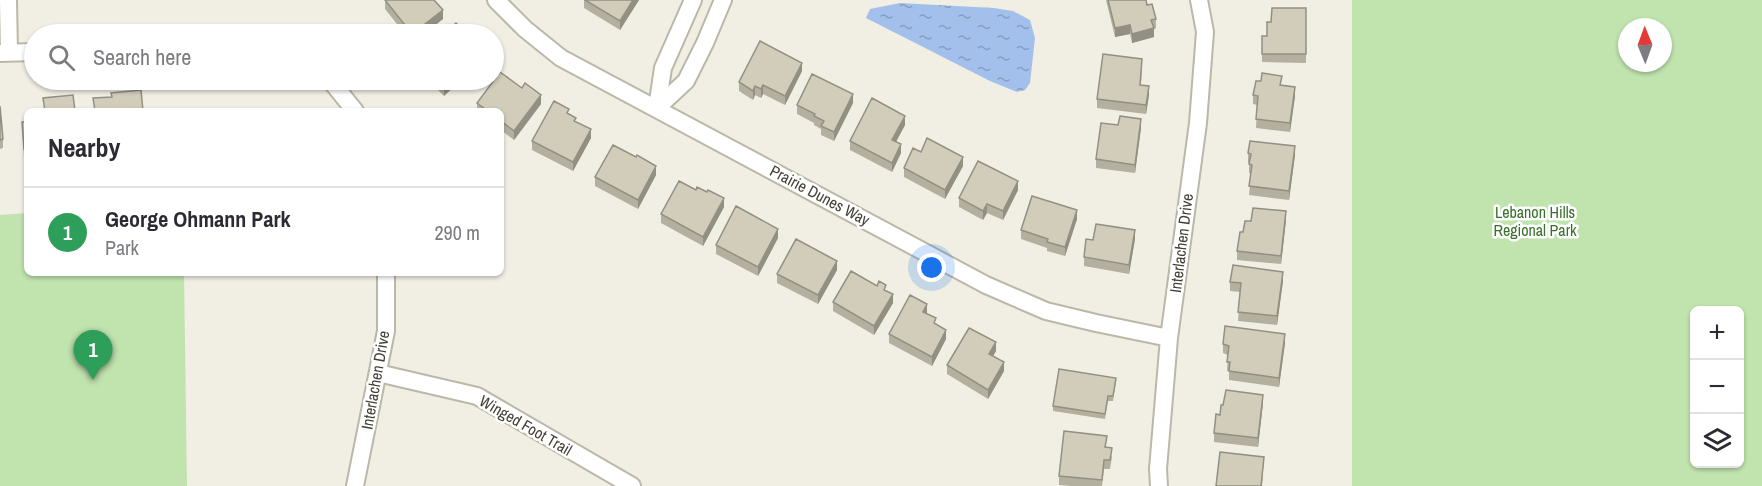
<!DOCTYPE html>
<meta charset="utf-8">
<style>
body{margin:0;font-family:"Archivo Narrow",sans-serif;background:#f2f2f3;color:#2b2b33}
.controls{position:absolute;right:18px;bottom:18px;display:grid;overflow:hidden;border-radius:9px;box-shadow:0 2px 4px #0004}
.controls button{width:54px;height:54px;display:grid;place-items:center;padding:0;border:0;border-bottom:2px solid #e1e1e2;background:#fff;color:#2b2b33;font:30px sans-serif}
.compass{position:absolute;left:1618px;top:18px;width:54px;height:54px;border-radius:50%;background:#fff;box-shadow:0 2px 4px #0004;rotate:359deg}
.you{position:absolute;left:932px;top:268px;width:21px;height:21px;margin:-15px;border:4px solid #fff;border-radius:50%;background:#1a73e8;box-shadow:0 0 0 9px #1a73e833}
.badge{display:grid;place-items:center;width:39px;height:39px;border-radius:50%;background:#ec661f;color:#fff;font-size:20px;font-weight:700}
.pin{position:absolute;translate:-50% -50px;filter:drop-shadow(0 2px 3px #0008)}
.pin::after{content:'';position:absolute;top:32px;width:21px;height:18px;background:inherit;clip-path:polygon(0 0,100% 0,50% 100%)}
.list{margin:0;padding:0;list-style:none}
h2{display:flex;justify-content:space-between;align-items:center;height:78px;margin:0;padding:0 24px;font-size:26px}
h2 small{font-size:20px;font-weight:400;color:#7c7c81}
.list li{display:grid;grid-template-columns:39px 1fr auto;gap:18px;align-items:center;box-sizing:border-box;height:90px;padding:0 24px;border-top:2px solid #e1e1e2}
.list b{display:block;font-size:22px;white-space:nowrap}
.list p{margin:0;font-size:20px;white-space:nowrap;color:#7c7c81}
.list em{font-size:20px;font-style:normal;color:#7c7c81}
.icon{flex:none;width:33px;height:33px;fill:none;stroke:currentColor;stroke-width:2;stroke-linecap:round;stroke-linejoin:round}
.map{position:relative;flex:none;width:1762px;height:486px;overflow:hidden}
.search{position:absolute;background:#fff;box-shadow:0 2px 4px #0004;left:24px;top:24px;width:480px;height:66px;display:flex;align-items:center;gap:15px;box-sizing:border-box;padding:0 21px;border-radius:33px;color:#7c7c81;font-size:22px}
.panel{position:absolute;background:#fff;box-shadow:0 2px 4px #0004;left:24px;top:108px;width:480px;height:168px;border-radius:9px}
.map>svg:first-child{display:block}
</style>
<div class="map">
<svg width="1762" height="486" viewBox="0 0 1762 486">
<defs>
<pattern id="water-ripples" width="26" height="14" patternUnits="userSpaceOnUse" patternTransform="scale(1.5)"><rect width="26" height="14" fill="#a3bfeb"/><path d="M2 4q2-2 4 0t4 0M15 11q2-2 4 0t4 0" fill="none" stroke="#869dbf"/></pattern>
</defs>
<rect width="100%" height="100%" fill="#f1efe4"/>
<path fill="#c1e3ae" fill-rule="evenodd" d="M 1352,0 L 1762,0 L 1762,486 L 1352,486 ZM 1627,27 L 1663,27 L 1663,63 L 1627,63 ZM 1694,310 L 1740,310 L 1740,464 L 1694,464 Z
M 27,213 L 27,273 L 184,273 L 187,486 L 0,486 L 0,215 Z"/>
<path fill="url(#water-ripples)" d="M 900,3 L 994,8 L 1013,11 L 1030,20 L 1035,38 L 1030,83 L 1025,90 L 1017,92 L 990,81 L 866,18 L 870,9 Z"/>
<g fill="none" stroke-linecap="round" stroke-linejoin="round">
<defs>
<path id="street" d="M 8,0 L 9,52
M 496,0 L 525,29 L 561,58 L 986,285 L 1046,311 L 1096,323 L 1169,338
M 0,53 L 34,52
M 330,80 L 355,111
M 657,108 L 686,81 L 705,43 L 723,0
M 657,108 L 663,68 L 693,0
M 378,373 L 477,396 L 632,486
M 355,486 L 386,331 L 386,273
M 1159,486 L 1158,469 L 1169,338 L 1198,123 L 1205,32 L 1199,0"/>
</defs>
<use href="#street" stroke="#bbb8a7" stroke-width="20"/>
<use href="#street" stroke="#fff" stroke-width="16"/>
</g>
<path fill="#b4b0a0" d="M 385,0 L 443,19 L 424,34 L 405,34 L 385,9 Z
M 584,0 L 639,0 L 620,30 L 584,8 Z
M 1106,0 L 1146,0 L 1147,5 L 1156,19 L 1156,28 L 1154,29 L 1154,37 L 1132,43 L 1130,34 L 1115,37 Z
M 1306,8 L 1306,63 L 1262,62 L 1262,36 L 1267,36 L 1271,22 Z
M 1142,68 L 1141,85 L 1149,95 L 1146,114 L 1097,108 L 1097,99 Z
M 802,71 L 785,105 L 763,94 L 761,98 L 755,95 L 753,100 L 739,91 L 739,82 Z
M 428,80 L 475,80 L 468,87 L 461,80 L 444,96 Z
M 1282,85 L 1295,96 L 1290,132 L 1256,128 L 1257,105 L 1253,104 L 1253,95 Z
M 477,103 L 541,104 L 514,140 L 501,130 L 501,111 L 477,111 Z
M 853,103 L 834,141 L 821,135 L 821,129 L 814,125 L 814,123 L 797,114 L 797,105 Z
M 0,106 L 3,139 L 3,148 L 0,149 Z
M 569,114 L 591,138 L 573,171 L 532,150 L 532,141 Z
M 27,121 L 27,158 L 24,158 L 22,122 Z
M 905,125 L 896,142 L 901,153 L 892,172 L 850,150 L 850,141 Z
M 1141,128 L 1135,173 L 1096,168 L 1096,159 Z
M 921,152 L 963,166 L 945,199 L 904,177 L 904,168 Z
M 1248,153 L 1295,155 L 1289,200 L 1249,195 L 1251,174 L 1249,173 L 1249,163 L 1248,162 Z
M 636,157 L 656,175 L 638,209 L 595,186 L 595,177 Z
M 696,190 L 707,192 L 724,207 L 703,246 L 661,223 L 661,214 Z
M 1018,190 L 1003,220 L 987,213 L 983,220 L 959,207 L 959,198 Z
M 1077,219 L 1065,256 L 1047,251 L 1047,248 L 1021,239 L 1021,230 Z
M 1286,220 L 1281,264 L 1237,260 L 1237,251 Z
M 778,238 L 758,276 L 716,254 L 716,245 Z
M 1135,239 L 1129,274 L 1084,266 L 1084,257 L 1093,240 Z
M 837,270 L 818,304 L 777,283 L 777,274 Z
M 1283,281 L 1277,325 L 1238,321 L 1240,292 L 1230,291 L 1230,282 Z
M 877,286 L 886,291 L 893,303 L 874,335 L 833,311 L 833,302 Z
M 927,314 L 946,339 L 932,366 L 889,343 L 889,334 Z
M 1285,343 L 1279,387 L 1229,380 L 1229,371 L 1227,371 L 1228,355 L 1223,353 L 1223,344 Z
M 996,351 L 993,356 L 1004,371 L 988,399 L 947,374 L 947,365 Z
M 1116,382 L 1113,401 L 1108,401 L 1105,419 L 1053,411 L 1053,406 Z
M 1263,403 L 1258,447 L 1214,442 L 1214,433 L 1220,415 Z
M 1106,447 L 1112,457 L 1110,469 L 1104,469 L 1102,486 L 1072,486 L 1059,485 L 1059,476 Z"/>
<path fill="#929082" d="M 633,0 L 639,0 L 620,30 L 620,21 Z
M 443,10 L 443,19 L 424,34 L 413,34 Z
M 1130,25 L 1130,34 L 1115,37 L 1115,28 Z
M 1154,28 L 1154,37 L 1132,43 L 1132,34 Z
M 802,63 L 802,71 L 785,105 L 785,96 Z
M 452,80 L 461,80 L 444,96 L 444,87 Z
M 468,80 L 475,80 L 468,87 Z
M 763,85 L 763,94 L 761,98 L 761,89 Z
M 755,86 L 755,95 L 753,100 L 753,91 Z
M 1149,86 L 1149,95 L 1146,114 L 1146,105 Z
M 1295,87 L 1295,96 L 1290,132 L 1290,123 Z
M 853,94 L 853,103 L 834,141 L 834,132 Z
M 541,95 L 541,104 L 514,140 L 514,131 Z
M 905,116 L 905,125 L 892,149 L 892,140 Z
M 1141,119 L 1141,128 L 1135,173 L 1135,165 Z
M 591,129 L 591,138 L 573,171 L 573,162 Z
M 901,144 L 901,153 L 892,172 L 892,163 Z
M 1295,146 L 1295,155 L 1289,200 L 1289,191 Z
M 963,157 L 963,166 L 945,199 L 945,190 Z
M 656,166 L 656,175 L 638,209 L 638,200 Z
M 1018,181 L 1018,190 L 1003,220 L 1003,211 Z
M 724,198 L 724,207 L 703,246 L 703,237 Z
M 987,204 L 987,213 L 983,220 L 983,211 Z
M 1077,210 L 1077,219 L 1065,256 L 1065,247 Z
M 1286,211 L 1286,220 L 1281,264 L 1281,256 Z
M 778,229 L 778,238 L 758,276 L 758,267 Z
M 1135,230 L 1135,239 L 1129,274 L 1129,265 Z
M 837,261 L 837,270 L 818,304 L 818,295 Z
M 1283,272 L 1283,281 L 1277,325 L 1277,316 Z
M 893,294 L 893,303 L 874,335 L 874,326 Z
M 927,304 L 927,313 L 923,321 L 923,312 Z
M 946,330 L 946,339 L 932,366 L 932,357 Z
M 1285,334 L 1285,343 L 1279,387 L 1279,378 Z
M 996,342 L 996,351 L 989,363 L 989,354 Z
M 1004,362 L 1004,371 L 988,399 L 988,390 Z
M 1263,395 L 1263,403 L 1258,447 L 1258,438 Z
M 1264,457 L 1262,486 L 1261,486 Z"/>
<path fill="#d1cdba" stroke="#929082" stroke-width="1.5" d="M 385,0 L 434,0 L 443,10 L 412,34 Z
M 585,0 L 633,0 L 620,21 Z
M 1108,0 L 1146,0 L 1147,5 L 1152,4 L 1156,19 L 1151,20 L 1154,28 L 1132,34 L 1130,25 L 1115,28 Z
M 1272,8 L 1306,8 L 1306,54 L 1262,54 L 1262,36 L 1267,36 L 1267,22 L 1271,22 Z
M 456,23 L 467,34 L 444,34 Z
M 760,41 L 802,63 L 785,96 L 763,85 L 761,89 L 755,86 L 753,91 L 739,82 Z
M 1103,54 L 1142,59 L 1140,85 L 1149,86 L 1146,105 L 1097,99 Z
M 500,72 L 522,88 L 525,83 L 541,95 L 514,131 L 501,121 L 501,111 L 488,111 L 477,103 Z
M 1262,73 L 1282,76 L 1280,85 L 1295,87 L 1290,123 L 1256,119 L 1258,96 L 1253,95 L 1256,81 L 1261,81 Z
M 812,74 L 853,94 L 834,132 L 821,126 L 824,121 L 814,116 L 815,114 L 797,105 Z
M 437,80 L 452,80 L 444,87 Z
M 141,90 L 143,111 L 95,111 L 93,98 L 112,97 L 111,93 Z
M 73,95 L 75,111 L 45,111 L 43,98 Z
M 872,98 L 905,116 L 892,140 L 901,144 L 892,163 L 850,141 Z
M 554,101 L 569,109 L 567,113 L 576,118 L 574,121 L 591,129 L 573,162 L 532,141 Z
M 0,106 L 3,139 L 0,140 Z
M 1120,116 L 1141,119 L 1135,165 L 1096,159 L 1101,123 L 1118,125 Z
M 27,121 L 27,149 L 24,149 L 22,122 Z
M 927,138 L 963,157 L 945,190 L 904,168 L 913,148 L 921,152 Z
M 1250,141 L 1295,146 L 1289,191 L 1249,186 L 1252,165 L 1249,164 L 1251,154 L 1248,153 Z
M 613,145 L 636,157 L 637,155 L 656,166 L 638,200 L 595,177 Z
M 978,161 L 1018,181 L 1003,211 L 987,204 L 983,211 L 959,198 Z
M 679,181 L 696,190 L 697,187 L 707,192 L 708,190 L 724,198 L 703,237 L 661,214 Z
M 1032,196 L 1077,210 L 1065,247 L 1047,242 L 1048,239 L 1021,230 Z
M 736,206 L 778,229 L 758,267 L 716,245 Z
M 1253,208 L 1286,211 L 1281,256 L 1237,251 L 1240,232 L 1243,232 L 1245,221 L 1251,221 Z
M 1096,224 L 1135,230 L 1129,265 L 1084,257 L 1086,239 L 1093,240 Z
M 796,239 L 837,261 L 818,295 L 777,274 Z
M 1233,265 L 1283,272 L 1277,316 L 1238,312 L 1241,283 L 1230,282 Z
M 851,271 L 877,286 L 879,281 L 886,285 L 884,290 L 893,294 L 874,326 L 833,302 Z
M 910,295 L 927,304 L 923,312 L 936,318 L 934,323 L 946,330 L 932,357 L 889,334 Z
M 1225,326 L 1285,334 L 1279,378 L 1229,371 L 1230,362 L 1227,362 L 1229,346 L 1223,344 Z
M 969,328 L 996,342 L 989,354 L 1004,362 L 988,390 L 947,365 Z
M 1059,369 L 1116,378 L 1113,396 L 1108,396 L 1105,414 L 1053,406 Z
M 1226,390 L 1263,395 L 1258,438 L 1214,433 L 1216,414 L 1220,415 L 1221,405 L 1223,405 Z
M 1064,431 L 1107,436 L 1105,447 L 1112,448 L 1110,460 L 1104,460 L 1102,480 L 1059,476 Z
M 1220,452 L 1264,457 L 1261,486 L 1216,486 Z"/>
<g text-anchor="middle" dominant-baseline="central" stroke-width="5" stroke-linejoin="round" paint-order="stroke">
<g font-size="16" fill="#423f34" stroke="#fff">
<text transform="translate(820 195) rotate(28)">Prairie Dunes Way</text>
<text transform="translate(1181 243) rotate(-83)">Interlachen Drive</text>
<text transform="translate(375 380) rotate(-80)">Interlachen Drive</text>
<text transform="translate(526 425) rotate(30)">Winged Foot Trail</text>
</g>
<g font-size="16" fill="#38702c" stroke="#fff">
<text x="1535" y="212">Lebanon Hills<tspan x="1535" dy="18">Regional Park</tspan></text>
</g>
</g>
</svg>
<div class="controls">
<button>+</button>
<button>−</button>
<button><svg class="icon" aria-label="layers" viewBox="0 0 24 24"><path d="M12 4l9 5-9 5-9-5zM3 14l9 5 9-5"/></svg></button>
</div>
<svg class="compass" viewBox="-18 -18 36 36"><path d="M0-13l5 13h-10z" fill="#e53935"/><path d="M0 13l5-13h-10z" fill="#7c7c81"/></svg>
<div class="you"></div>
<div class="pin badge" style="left:93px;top:380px;background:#2e9e5b">1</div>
<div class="search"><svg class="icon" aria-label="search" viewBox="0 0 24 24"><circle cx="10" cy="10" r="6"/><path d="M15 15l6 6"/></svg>Search here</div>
<section class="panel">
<h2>Nearby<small></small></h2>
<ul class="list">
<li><span class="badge" style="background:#2e9e5b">1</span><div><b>George Ohmann Park</b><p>Park</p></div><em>290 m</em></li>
</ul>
</section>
</div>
